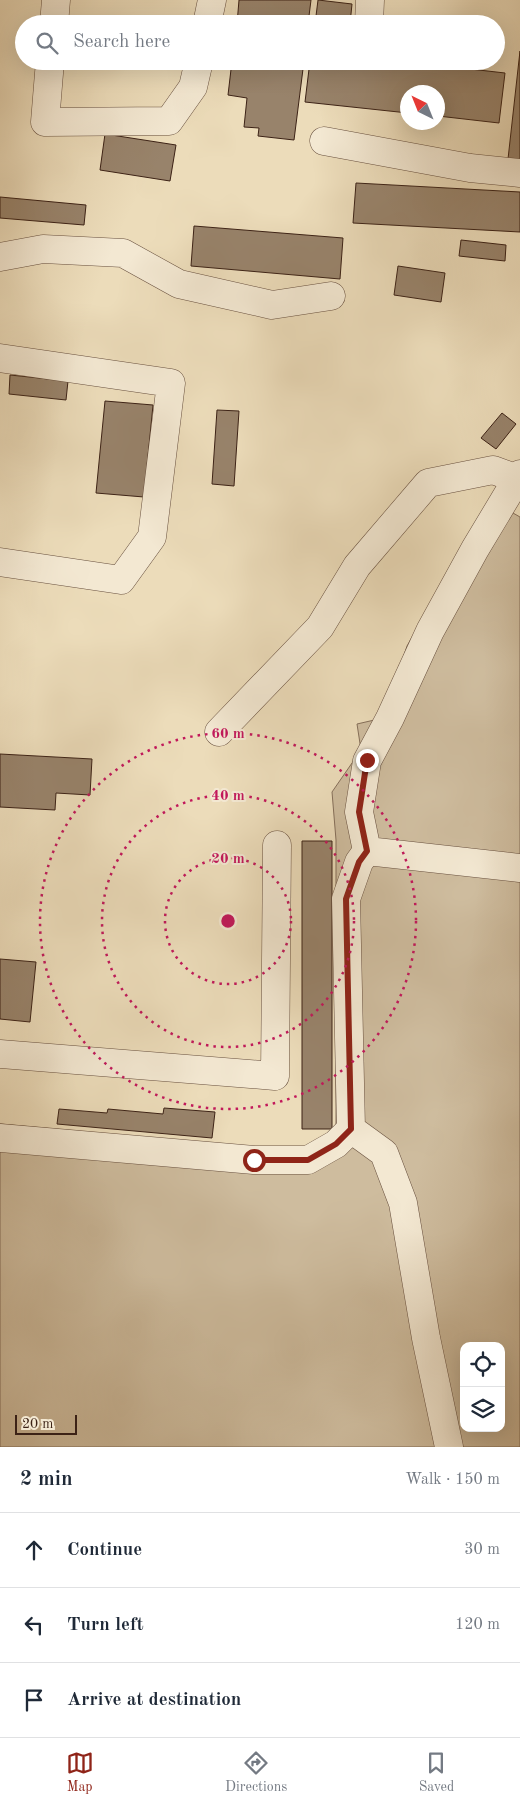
<!DOCTYPE html>
<meta charset="utf-8">
<style>
body{margin:0;font-family:"Old Standard TT",serif;background:#f6f6f7;color:#1f2937}
.controls{position:absolute;right:15px;bottom:15px;display:grid;overflow:hidden;border-radius:10px;box-shadow:0 5px 20px #0002}
.controls button{width:45px;height:45px;display:grid;place-items:center;padding:0;border:0;border-bottom:1px solid #e0e1e3;background:#fff;color:#1f2937;font:25px sans-serif}
.compass{position:absolute;left:400px;top:85px;width:45px;height:45px;border-radius:50%;background:#fff;box-shadow:0 5px 20px #0002;rotate:317deg}
.scale{position:absolute;left:15px;bottom:12px;width:62px;box-sizing:border-box;padding-left:5px;border:2px solid #3c2216;border-top:0;font-size:14px;line-height:18px;white-space:nowrap;color:#3c2216;-webkit-text-stroke:4px #f3e8d2;paint-order:stroke}
.stop{position:absolute;width:15px;height:15px;margin:-11px;border:4px solid #8f2418;border-radius:50%;background:#fff}
.stop.end{background:#8f2418;border-color:#fff;box-shadow:0 1px 5px #0008}
.list{margin:0;padding:0;list-style:none}
h2{display:flex;justify-content:space-between;align-items:center;height:65px;margin:0;padding:0 20px;font-size:21px}
h2 small{font-size:16px;font-weight:400;color:#747a83}
.list li{display:grid;grid-template-columns:32px 1fr auto;gap:15px;align-items:center;box-sizing:border-box;height:75px;padding:0 20px;border-top:1px solid #e0e1e3}
.list b{display:block;font-size:19px;white-space:nowrap}
.list em{font-size:16px;font-style:normal;color:#747a83}
.icon{flex:none;width:28px;height:28px;fill:none;stroke:currentColor;stroke-width:2;stroke-linecap:round;stroke-linejoin:round}
.map{position:relative;flex:none;width:520px;height:1447px;overflow:hidden}
.search{position:absolute;background:#fff;box-shadow:0 5px 20px #0002;left:15px;right:15px;top:15px;height:55px;display:flex;align-items:center;gap:12px;box-sizing:border-box;padding:0 18px;border-radius:28px;color:#747a83;font-size:19px}
.sheet{height:290px;background:#fff}
nav{display:flex;justify-content:space-around;align-items:center;box-sizing:border-box;height:70px;border-top:1px solid #e0e1e3;background:#fff;font-size:14px;color:#747a83}
nav a{display:grid;justify-items:center;gap:2px}
nav .on{color:#8f2418}
.map>svg:first-child{display:block}
</style>
<div class="map">
<svg width="520" height="1447" viewBox="0 0 520 1447">
<rect width="100%" height="100%" fill="#ecdcba"/>
<filter id="stains"><feTurbulence type="fractalNoise" baseFrequency=".004" numOctaves="4"/><feColorMatrix values="0 0 0 0 .2 0 0 0 0 .09 0 0 0 0 .02 0 0 0 .5 -.17"/></filter>
<radialGradient id="worn" r=".72"><stop offset=".6" stop-color="#630" stop-opacity="0"/><stop offset="1" stop-color="#630" stop-opacity=".3"/></radialGradient>
<path fill="#cebc9e" stroke="#856f5a" fill-rule="evenodd" d="M 490,500 L 520,517 L 520,1447 L 0,1447 L 0,1124 L 262,1148 L 310,1148 L 336,1130 L 336,840 L 332,792 L 361,750 L 357,724 L 383,718 L 407,646 ZM 464,1346 L 501,1346 L 501,1428 L 464,1428 Z"/>
<path fill="#98836b" stroke="#3c2216" d="M 239,0 L 311,0 L 308,24 L 237,24 Z
M 318,0 L 352,4 L 350,24 L 315,24 Z
M 520,51 L 520,161 L 508,159 Z
M 232,61 L 304,61 L 294,140 L 258,136 L 259,128 L 244,127 L 247,98 L 228,95 Z
M 310,61 L 400,61 L 505,73 L 499,123 L 438,116 L 438,92 L 408,92 L 408,113 L 305,102 Z
M 105,134 L 176,145 L 170,181 L 100,170 Z
M 356,183 L 520,192 L 520,232 L 353,223 Z
M 0,197 L 86,205 L 84,225 L 0,218 Z
M 194,226 L 343,238 L 340,279 L 191,266 Z
M 461,240 L 506,245 L 505,261 L 459,256 Z
M 398,266 L 445,273 L 441,302 L 394,295 Z
M 10,375 L 68,381 L 66,400 L 9,394 Z
M 105,401 L 153,405 L 144,497 L 96,493 Z
M 217,410 L 239,411 L 234,486 L 212,484 Z
M 502,413 L 516,424 L 496,449 L 481,438 Z
M 0,754 L 92,759 L 90,795 L 56,793 L 55,810 L 0,807 Z
M 302,841 L 332,841 L 332,1129 L 302,1129 Z
M 0,959 L 36,962 L 30,1022 L 0,1019 Z
M 164,1108 L 215,1112 L 212,1138 L 57,1124 L 59,1109 L 107,1113 L 108,1109 L 163,1114 Z"/>
<g fill="none" stroke-linecap="round" stroke-linejoin="round">
<defs>
<path id="minor" d="M 54,24 L 56,0
M 207,24 L 212,0
M 369,24 L 370,0
M 50,61 L 45,122 L 169,121 L 193,87 L 199,61
M 324,141 L 470,168 L 520,173
M 0,257 L 43,249 L 123,253 L 179,284 L 272,305 L 331,296
M 0,358 L 171,383 L 152,537 L 121,580 L 0,562
M 219,732 L 320,627 L 357,566 L 428,483 L 493,470 L 518,479
M 367,851 L 520,868
M 0,1054 L 275,1076 L 277,845
M 351,1129 L 346,899 L 359,862 L 367,851 L 359,812 L 367,761 L 390,718 L 430,631 L 475,549 L 520,474
M 0,1138 L 254,1160 L 308,1160 L 336,1144 L 351,1129 L 384,1153 L 403,1203 L 426,1338 L 449,1447"/>
</defs>
<use href="#minor" stroke="#68503f" stroke-width="29"/>
<use href="#minor" stroke="#f3e8d2" stroke-width="28"/>
</g>
<g fill="none" stroke-linecap="round" stroke-linejoin="round">
<path stroke="#8f2418" stroke-width="6" d="M 254,1160 L 308,1160 L 336,1144 L 351,1129 L 346,899 L 359,862 L 367,851 L 359,812 L 367,760"/>
</g>
<g fill="none" stroke="#c2185b" stroke-width="2.5" stroke-dasharray="2.5 5">
<circle cx="228" cy="921" r="63"/>
<circle cx="228" cy="921" r="126"/>
<circle cx="228" cy="921" r="188"/>
</g>
<circle cx="228" cy="921" r="8" fill="#c2185b" stroke="#f3e8d2" stroke-width="2.5"/>
<g font-size="15" text-anchor="middle" font-weight="bold" fill="#c2185b" stroke="#f3e8d2" stroke-width="4" stroke-linejoin="round" paint-order="stroke">
<text x="228" y="738">60 m</text>
<text x="228" y="800">40 m</text>
<text x="228" y="863">20 m</text>
</g>
<rect width="100%" height="100%" filter="url(#stains)"/>
<rect width="100%" height="100%" fill="url(#worn)"/>
</svg>
<div class="controls">
<button><svg class="icon" aria-label="locate" viewBox="0 0 24 24"><circle cx="12" cy="12" r="6"/><path d="M12 2v4M12 18v4M2 12h4M18 12h4"/></svg></button>
<button><svg class="icon" aria-label="layers" viewBox="0 0 24 24"><path d="M12 4l9 5-9 5-9-5zM3 14l9 5 9-5"/></svg></button>
</div>
<svg class="compass" viewBox="-18 -18 36 36"><path d="M0-13l5 13h-10z" fill="#e53935"/><path d="M0 13l5-13h-10z" fill="#747a83"/></svg>
<div class="scale">20 m</div>
<div class="stop" style="left:254px;top:1160px"></div>
<div class="stop end" style="left:367px;top:760px"></div>
<div class="search"><svg class="icon" aria-label="search" viewBox="0 0 24 24"><circle cx="10" cy="10" r="6"/><path d="M15 15l6 6"/></svg>Search here</div>
</div>
<section class="sheet">
<h2>2 min<small>Walk · 150 m</small></h2>
<ul class="list">
<li><svg class="icon" aria-label="ahead" viewBox="0 0 24 24"><path d="M12 20V5M6 11l6-6 6 6"/></svg><div><b>Continue</b></div><em>30 m</em></li>
<li><svg class="icon" aria-label="left" viewBox="0 0 24 24"><path d="M17 20v-9H6M10 6l-5 5 5 5"/></svg><div><b>Turn left</b></div><em>120 m</em></li>
<li><svg class="icon" aria-label="arrive" viewBox="0 0 24 24"><path d="M6 21V4h12l-3 4 3 4H6"/></svg><div><b>Arrive at destination</b></div></li>
</ul>
</section>
<nav>
<a class="on"><svg class="icon" aria-label="map" viewBox="0 0 24 24"><path d="M3 6l6-2 6 2 6-2v14l-6 2-6-2-6 2zM9 4v14M15 6v14"/></svg>Map</a>
<a><svg class="icon" aria-label="directions" viewBox="0 0 24 24"><path d="M12 3l9 9-9 9-9-9zM9 14v-3h6M13 9l2 2-2 2"/></svg>Directions</a>
<a><svg class="icon" aria-label="saved" viewBox="0 0 24 24"><path d="M7 4h10v16l-5-4-5 4z"/></svg>Saved</a>
</nav>
